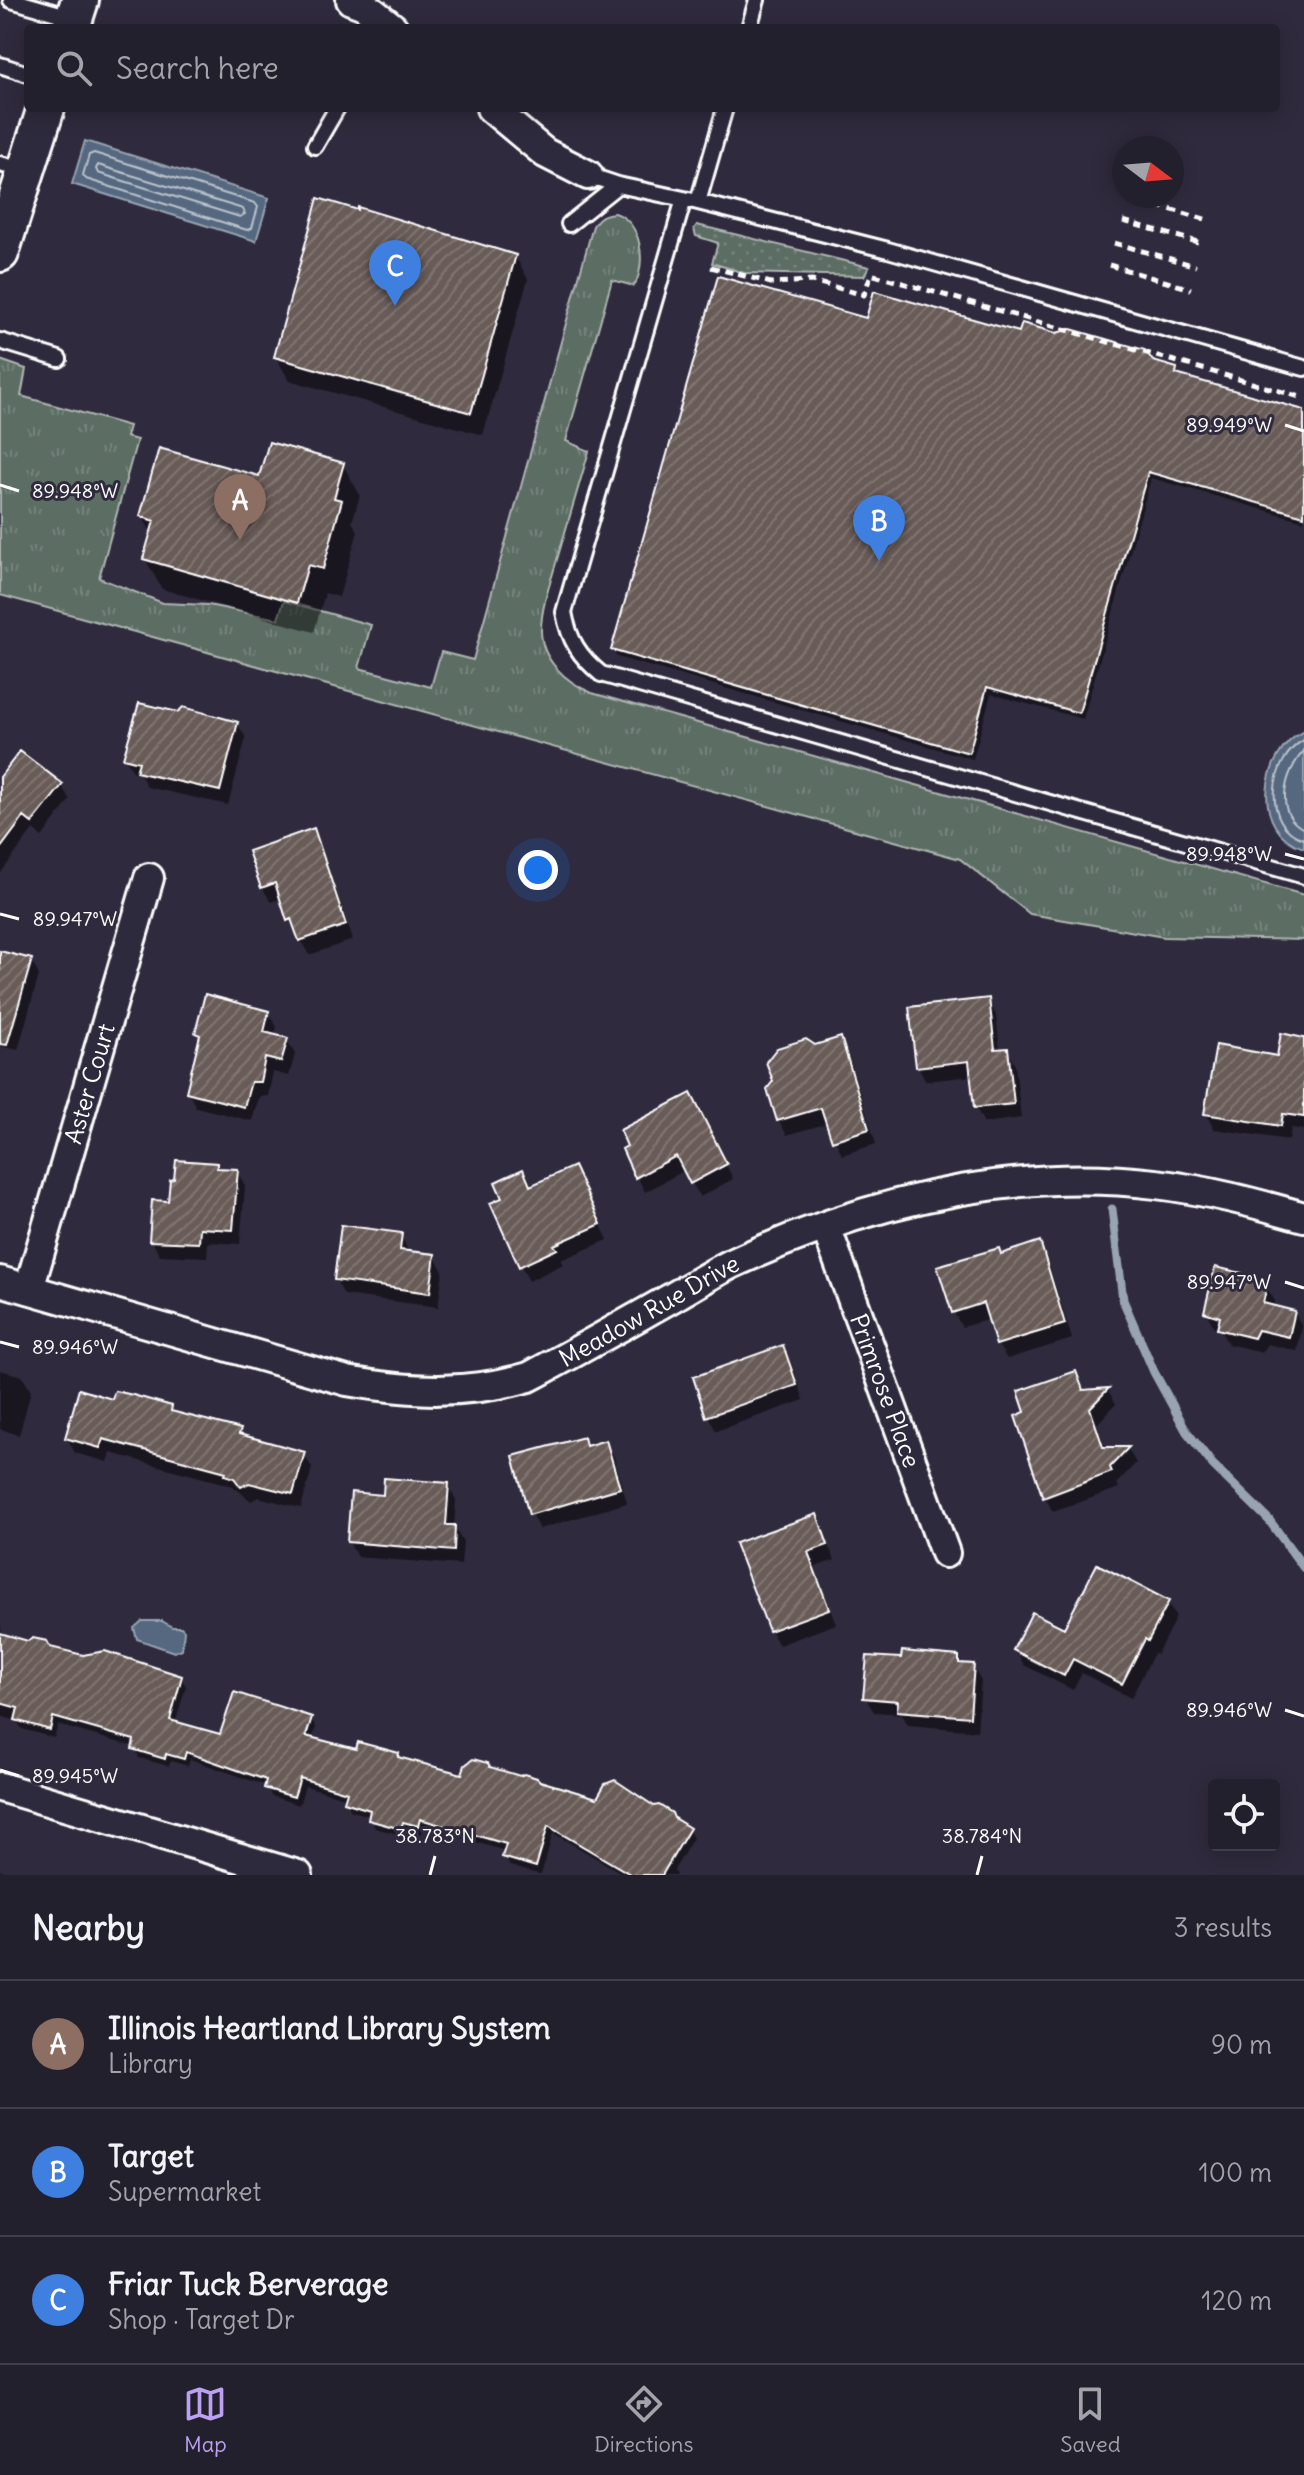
<!DOCTYPE html>
<meta charset="utf-8">
<style>
body{margin:0;font-family:Delius,sans-serif;background:#2b2836;color:#f1f3f6}
.controls{position:absolute;right:24px;bottom:24px;display:grid;overflow:hidden;border-radius:8px;box-shadow:0 4px 20px #0003}
.controls button{width:72px;height:72px;display:grid;place-items:center;padding:0;border:0;border-bottom:2px solid #403e4a;background:#23202e;color:#f1f3f6;font:40px sans-serif}
.compass{position:absolute;left:1112px;top:136px;width:72px;height:72px;border-radius:50%;background:#23202e;box-shadow:0 4px 20px #0003;rotate:106deg}
.you{position:absolute;left:538px;top:870px;width:28px;height:28px;margin:-20px;border:6px solid #fff;border-radius:50%;background:#1a73e8;box-shadow:0 0 0 12px #1a73e833}
.badge{display:grid;place-items:center;width:52px;height:52px;border-radius:50%;background:#bca0f2;color:#fff;font-size:26px;font-weight:700}
.pin{position:absolute;translate:-50% -66px;filter:drop-shadow(0 2px 4px #0008)}
.pin::after{content:'';position:absolute;top:42px;width:28px;height:24px;background:inherit;clip-path:polygon(0 0,100% 0,50% 100%)}
.list{margin:0;padding:0;list-style:none}
h2{display:flex;justify-content:space-between;align-items:center;height:104px;margin:0;padding:0 32px;font-size:34px}
h2 small{font-size:26px;font-weight:400;color:#a3a3aa}
.list li{display:grid;grid-template-columns:52px 1fr auto;gap:24px;align-items:center;box-sizing:border-box;height:128px;padding:0 32px;border-top:2px solid #403e4a}
.list b{display:block;font-size:30px;white-space:nowrap}
.list p{margin:0;font-size:26px;white-space:nowrap;color:#a3a3aa}
.list em{font-size:26px;font-style:normal;color:#a3a3aa}
.icon{flex:none;width:44px;height:44px;fill:none;stroke:currentColor;stroke-width:2;stroke-linecap:round;stroke-linejoin:round}
.map{position:relative;flex:none;width:1304px;height:1875px;overflow:hidden}
.search{position:absolute;background:#23202e;box-shadow:0 4px 20px #0003;left:24px;right:24px;top:24px;height:88px;display:flex;align-items:center;gap:20px;box-sizing:border-box;padding:0 28px;border-radius:8px;color:#a3a3aa;font-size:30px}
.sheet{height:488px;background:#23202e}
nav{display:flex;justify-content:space-around;align-items:center;box-sizing:border-box;height:112px;border-top:2px solid #403e4a;background:#23202e;font-size:22px;color:#a3a3aa}
nav a{display:grid;justify-items:center;gap:4px}
nav .on{color:#bca0f2}
.map>svg:first-child{display:block}
</style>
<div class="map">
<svg width="1304" height="1875" viewBox="0 0 1304 1875">
<defs>
<pattern id="grass-tufts" width="24" height="20" patternUnits="userSpaceOnUse" patternTransform="scale(2)"><rect width="24" height="20" fill="#5c6d64"/><path d="M3 7l-1-3M5 7V3M7 7l1-3M15 17l-1-3M17 17v-4M19 17l1-3" fill="none" stroke="#74837b"/></pattern>
<pattern id="park-dots" width="8" height="8" patternUnits="userSpaceOnUse" patternTransform="scale(2)"><rect width="8" height="8" fill="#5c6d64"/><path d="M2 2h.1M6 6h.1" fill="none" stroke="#74837b" stroke-width="1.8" stroke-linecap="round"/></pattern>
<pattern id="building-hatch" width="6" height="6" patternUnits="userSpaceOnUse" patternTransform="scale(2)"><rect width="6" height="6" fill="#695c58"/><path d="M-1 1l2-2M0 6l6-6M5 7l2-2" fill="none" stroke="#807471"/></pattern>
</defs>
<rect width="100%" height="100%" fill="#2f2a3d"/>
<filter id="ink" filterUnits="userSpaceOnUse"><feTurbulence type="fractalNoise" baseFrequency=".0125" numOctaves="2"/><feDisplacementMap in="SourceGraphic" scale="16" xChannelSelector="R" yChannelSelector="G"/><feConvolveMatrix kernelMatrix="1 2 1 2 8 2 1 2 1" color-interpolation-filters="sRGB"/></filter>
<g filter="url(#ink)">
<path fill="url(#grass-tufts)" stroke="#aeb6b2" stroke-width="2" d="M 615,213 C 642,222 647,264 634,286 L 612,280 L 566,441 L 589,451 C 578,488 567,526 556,563 C 550,583 541,609 541,630 C 541,660 566,682 592,693 L 1304,895 L 1304,940 L 1164,937 L 1030,914 L 960,859 L 0,595 L 0,360 L 26,369 L 21,396 L 129,426 L 126,437 L 137,440 L 99,578 L 163,603 L 208,605 L 278,619 L 284,601 L 371,625 L 359,668 L 431,687 L 441,652 L 473,660 L 593,226 C 599,216 604,214 615,213 Z"/>
<path fill="url(#park-dots)" stroke="#aeb6b2" stroke-width="2" d="M 697,225 L 869,267 L 864,276 L 744,273 L 712,263 L 718,243 L 696,236 L 694,229 Z"/>
<path fill="#54677f" stroke="#98a4b2" stroke-width="2" d="M 85,141 L 269,198 L 256,241 L 72,184 Z
M 1304,731 L 1304,848 C 1250,832 1260,753 1304,731 Z
M 142,1621 L 162,1621 L 172,1627 L 181,1627 L 184,1630 L 182,1649 L 174,1652 L 137,1639 L 134,1628 Z"/>
<path fill="#0007" d="M 515,256 L 528,279 L 483,435 L 289,380 L 276,357 Z
M 868,320 L 1021,335 L 1176,369 L 1181,378 L 1304,413 L 1304,521 L 1151,478 L 1083,719 L 991,694 L 973,759 L 617,657 L 613,650 Z
M 343,465 L 360,495 L 352,522 L 358,531 L 339,597 L 325,593 L 314,632 L 162,589 L 145,559 L 152,534 L 142,516 L 261,479 Z
M 237,723 L 246,738 L 228,805 L 147,787 L 140,774 L 134,773 L 125,758 Z
M 0,780 L 61,785 L 70,800 L 42,837 L 33,830 L 0,874 Z
M 313,831 L 321,846 L 353,940 L 309,955 L 290,922 L 301,917 L 282,898 L 271,902 L 262,887 Z
M 0,953 L 31,960 L 39,975 L 18,1050 L 0,1046 Z
M 988,1000 L 996,1015 L 1000,1050 L 1007,1050 L 1015,1065 L 1021,1118 L 984,1123 L 976,1108 L 972,1076 L 926,1081 L 918,1066 Z
M 268,1012 L 277,1027 L 274,1036 L 286,1039 L 295,1054 L 289,1076 L 273,1072 L 268,1096 L 259,1097 L 252,1121 L 196,1107 L 188,1092 L 201,1040 L 197,1033 Z
M 840,1039 L 848,1054 L 876,1144 L 842,1155 L 828,1123 L 787,1135 L 779,1121 L 769,1089 L 814,1047 Z
M 1304,1040 L 1304,1130 L 1291,1128 L 1289,1140 L 1214,1129 L 1206,1114 Z
M 699,1110 L 733,1179 L 700,1197 L 685,1170 L 645,1192 L 624,1150 Z
M 216,1165 L 219,1170 L 237,1171 L 245,1186 L 240,1244 L 208,1242 L 207,1257 L 160,1255 L 151,1240 L 170,1203 Z
M 522,1171 L 531,1187 L 582,1184 L 608,1240 L 561,1260 L 563,1264 L 529,1281 L 521,1266 Z
M 401,1235 L 409,1253 L 434,1256 L 443,1271 L 438,1307 L 344,1295 L 336,1280 Z
M 1039,1244 L 1047,1258 L 1072,1339 L 1007,1359 L 998,1345 L 990,1319 L 962,1327 L 954,1313 L 940,1268 L 1001,1256 Z
M 1244,1281 L 1266,1287 L 1275,1301 L 1273,1308 L 1294,1312 L 1302,1327 L 1297,1351 L 1267,1344 L 1262,1352 L 1228,1344 L 1219,1328 L 1214,1327 L 1206,1312 Z
M 783,1348 L 791,1362 L 804,1400 L 716,1431 L 708,1416 Z
M 0,1370 L 22,1376 L 31,1391 L 19,1435 L 0,1429 Z
M 1075,1374 L 1085,1392 L 1108,1390 L 1116,1404 L 1097,1424 L 1106,1449 L 1128,1449 L 1136,1463 L 1117,1483 L 1119,1488 L 1053,1512 L 1045,1497 L 1028,1413 Z
M 114,1401 L 171,1408 L 174,1414 L 239,1431 L 242,1437 L 303,1453 L 312,1468 L 301,1508 L 258,1497 L 251,1501 L 233,1486 L 111,1453 L 108,1462 L 75,1453 L 67,1438 Z
M 583,1440 L 587,1447 L 605,1442 L 614,1457 L 627,1503 L 539,1529 L 531,1514 Z
M 448,1485 L 456,1500 L 454,1527 L 463,1542 L 461,1565 L 357,1557 L 349,1542 L 385,1497 Z
M 816,1517 L 835,1560 L 815,1567 L 836,1624 L 779,1645 L 770,1630 Z
M 1167,1602 L 1176,1617 L 1157,1654 L 1154,1653 L 1131,1698 L 1082,1673 L 1073,1690 L 1024,1665 L 1016,1650 L 1065,1631 Z
M 0,1621 L 2,1635 L 181,1678 L 186,1686 L 175,1724 L 222,1737 L 311,1719 L 316,1727 L 312,1740 L 358,1752 L 398,1755 L 400,1759 L 464,1776 L 490,1769 L 674,1820 L 688,1829 L 693,1838 L 674,1870 L 676,1875 L 625,1875 L 553,1833 L 541,1875 L 510,1866 L 505,1857 L 506,1851 L 424,1827 L 422,1834 L 407,1829 L 405,1836 L 375,1828 L 371,1816 L 351,1811 L 346,1802 L 348,1798 L 305,1786 L 299,1805 L 271,1796 L 267,1786 L 190,1759 L 188,1766 L 171,1761 L 169,1766 L 139,1758 L 135,1747 L 58,1725 L 54,1738 L 22,1729 L 17,1721 L 0,1716 Z
M 958,1657 L 963,1665 L 972,1666 L 981,1681 L 977,1731 L 908,1725 L 902,1714 L 874,1712 L 865,1697 L 903,1660 Z
M 0,1870 L 16,1875 L 0,1875 Z"/>
<g fill="none" stroke-linecap="round" stroke-linejoin="round">
<path stroke="#bbc2cc" stroke-width="2" d="M 94,153 L 255,203 L 258,207 L 252,228 L 247,230 L 86,179 L 83,175 L 89,155 Z
M 98,165 L 243,209 L 245,214 L 240,217 L 98,173 L 96,169 Z
M 1304,740 C 1269,758 1261,827 1304,839
M 1304,751 C 1285,771 1273,814 1304,829"/>
<path stroke="#98a4b2" stroke-width="9" d="M 1112,1209 L 1123,1300 L 1154,1372 L 1187,1432 L 1213,1465 L 1269,1520 L 1304,1568"/>
</g>
<path fill="url(#building-hatch)" stroke="#fff" stroke-width="2" d="M 318,198 L 358,210 L 358,207 L 516,255 L 471,413 L 274,357 Z
M 718,276 L 866,318 L 874,291 L 1019,332 L 1022,323 L 1056,333 L 1071,329 L 1145,350 L 1153,361 L 1177,368 L 1176,374 L 1304,410 L 1304,516 L 1148,472 L 1079,713 L 987,687 L 969,753 L 611,650 Z
M 269,442 L 344,463 L 334,498 L 342,500 L 323,569 L 308,565 L 297,603 L 143,559 L 154,521 L 140,516 L 159,448 L 259,476 Z
M 139,703 L 178,712 L 183,707 L 238,722 L 220,791 L 136,772 L 139,762 L 123,758 Z
M 20,751 L 63,784 L 32,823 L 24,817 L 0,849 L 0,777 Z
M 314,828 L 346,925 L 299,941 L 291,919 L 287,921 L 275,883 L 261,888 L 248,851 Z
M 0,951 L 32,959 L 7,1045 L 0,1044 Z
M 205,994 L 269,1011 L 264,1032 L 288,1038 L 281,1062 L 265,1058 L 260,1082 L 251,1082 L 244,1107 L 186,1092 L 200,1035 L 195,1033 Z
M 989,998 L 995,1049 L 1008,1048 L 1014,1104 L 974,1108 L 969,1061 L 916,1067 L 909,1007 Z
M 1281,1033 L 1304,1038 L 1304,1117 L 1283,1114 L 1281,1126 L 1204,1114 L 1216,1045 L 1277,1056 Z
M 841,1037 L 869,1129 L 832,1141 L 821,1108 L 777,1121 L 767,1089 L 773,1081 L 766,1062 L 777,1048 L 806,1039 L 815,1045 Z
M 691,1093 L 727,1164 L 690,1184 L 676,1156 L 635,1178 L 622,1149 L 627,1146 L 620,1130 Z
M 176,1160 L 217,1163 L 217,1168 L 238,1169 L 233,1230 L 200,1228 L 199,1243 L 149,1241 L 152,1200 L 168,1201 L 170,1180 L 174,1179 Z
M 574,1166 L 601,1224 L 554,1245 L 557,1249 L 519,1267 L 490,1203 L 502,1198 L 495,1182 L 523,1169 L 530,1186 Z
M 341,1225 L 402,1233 L 400,1250 L 435,1254 L 430,1293 L 334,1280 Z
M 1040,1241 L 1065,1324 L 996,1345 L 983,1303 L 952,1313 L 937,1266 L 999,1248 L 1001,1254 Z
M 1215,1267 L 1242,1273 L 1243,1279 L 1267,1285 L 1263,1303 L 1295,1311 L 1289,1337 L 1258,1330 L 1254,1338 L 1217,1329 L 1220,1317 L 1204,1312 Z
M 783,1345 L 797,1385 L 706,1417 L 693,1377 Z
M 1076,1371 L 1083,1390 L 1109,1388 L 1090,1408 L 1103,1447 L 1129,1447 L 1110,1467 L 1112,1472 L 1043,1498 L 1015,1416 L 1025,1412 L 1018,1391 Z
M 79,1389 L 112,1399 L 115,1391 L 133,1395 L 172,1406 L 171,1411 L 241,1429 L 239,1434 L 305,1452 L 293,1494 L 249,1483 L 241,1487 L 234,1478 L 225,1475 L 226,1472 L 103,1439 L 100,1448 L 65,1438 Z
M 584,1437 L 586,1446 L 606,1440 L 620,1488 L 529,1515 L 513,1456 Z
M 384,1478 L 449,1483 L 446,1525 L 455,1525 L 454,1551 L 347,1542 L 351,1492 L 383,1495 Z
M 817,1514 L 828,1545 L 808,1552 L 829,1609 L 769,1631 L 735,1543 Z
M 1097,1564 L 1169,1601 L 1148,1641 L 1145,1639 L 1122,1684 L 1073,1659 L 1064,1676 L 1013,1650 L 1032,1612 L 1064,1628 Z
M 0,1633 L 28,1641 L 33,1638 L 47,1641 L 50,1647 L 83,1655 L 105,1651 L 182,1676 L 170,1720 L 220,1734 L 234,1692 L 312,1717 L 306,1736 L 356,1749 L 358,1742 L 399,1753 L 398,1757 L 462,1774 L 465,1765 L 473,1759 L 488,1763 L 490,1767 L 520,1776 L 524,1774 L 537,1778 L 540,1781 L 597,1798 L 605,1784 L 615,1780 L 654,1806 L 659,1805 L 672,1813 L 674,1818 L 690,1828 L 662,1875 L 632,1875 L 548,1826 L 536,1867 L 502,1857 L 506,1844 L 420,1819 L 418,1826 L 403,1822 L 401,1829 L 368,1820 L 370,1810 L 344,1802 L 347,1792 L 300,1778 L 294,1797 L 264,1788 L 266,1780 L 186,1752 L 184,1759 L 166,1754 L 165,1759 L 132,1749 L 134,1740 L 53,1717 L 50,1730 L 15,1720 L 18,1708 L 0,1703 Z
M 902,1651 L 959,1656 L 959,1663 L 974,1664 L 970,1717 L 897,1711 L 898,1701 L 863,1698 L 867,1656 L 901,1658 Z"/>
<g fill="none" stroke-linecap="round" stroke-linejoin="round">
<defs>
<path id="service" d="M 11,0 L 74,18
M 749,28 L 757,0
M 0,65 L 28,74
M 315,146 L 337,108
M 0,164 L 26,171
M 588,175 L 618,185 L 698,202 L 888,250 L 1304,368
M 684,199 L 564,612 C 569,640 579,656 601,674 L 1304,876
M 698,202 L 725,108
M 569,224 L 618,185
M 0,341 L 59,359"/>
<g id="minor">
<path d="M 351,0 L 364,5 L 393,28"/>
<path d="M 491,108 L 545,153 L 588,175"/>
<path id="s1" d="M 826,1227 L 945,1553"/>
<path id="s2" d="M 0,1281 L 347,1381 C 411,1392 466,1395 529,1377 C 578,1351 625,1324 673,1297 C 692,1286 711,1274 731,1264 C 864,1203 1009,1166 1156,1184 C 1206,1190 1255,1203 1304,1217"/>
<path id="s3" d="M 29,1289 L 149,878"/>
<path d="M 0,1787 L 298,1875"/>
</g>
<path id="tertiary" d="M 71,28 L 80,0
M 0,253 L 46,108"/>
</defs>
<use href="#service" stroke="#fff" stroke-width="20"/>
<use href="#minor" stroke="#fff" stroke-width="34"/>
<use href="#tertiary" stroke="#fff" stroke-width="42"/>
<path stroke="#fff" stroke-width="5" stroke-dasharray="8 6" stroke-linecap="butt" d="M 1130,198 L 1208,220
M 1123,221 L 1201,243
M 1114,243 L 1196,266
M 1109,265 L 1191,289
M 711,267 L 771,283 L 812,281 L 864,295 L 871,274 L 1304,398"/>
<use href="#service" stroke="#2f2a3d" stroke-width="14"/>
<use href="#minor" stroke="#2f2a3d" stroke-width="28"/>
<use href="#tertiary" stroke="#2f2a3d" stroke-width="36"/>
</g>
</g>
<path fill="none" stroke="#fff" stroke-width="3" d="M 1285,425 L 1304,431M 0,485 L 19,491M 1285,854 L 1304,859M 0,914 L 19,919M 1285,1282 L 1304,1288M 0,1342 L 19,1347M 1285,1710 L 1304,1716M 0,1770 L 19,1776M 430,1875 L 435,1856M 977,1875 L 982,1856"/>
<g text-anchor="middle" dominant-baseline="central" stroke-width="6" stroke-linejoin="round" paint-order="stroke">
<g font-size="24" fill="#fff" stroke="#2f2a3d">
<text stroke="none"><textPath href="#s3" startOffset="214">Aster Court</textPath></text>
<text stroke="none"><textPath href="#s2" startOffset="682">Meadow Rue Drive</textPath></text>
<text stroke="none"><textPath href="#s1" startOffset="174">Primrose Place</textPath></text>
</g>
</g>
<g font-size="20" text-anchor="middle" fill="#fff" stroke="#2f2a3d" stroke-width="6" stroke-linejoin="round" paint-order="stroke">
<text x="1229" y="432">89.949°W</text>
<text x="75" y="498">89.948°W</text>
<text x="1229" y="861">89.948°W</text>
<text x="75" y="926">89.947°W</text>
<text x="1229" y="1289">89.947°W</text>
<text x="75" y="1354">89.946°W</text>
<text x="1229" y="1717">89.946°W</text>
<text x="75" y="1783">89.945°W</text>
<text x="435" y="1843">38.783°N</text>
<text x="982" y="1843">38.784°N</text>
</g>
</svg>
<div class="controls">
<button><svg class="icon" aria-label="locate" viewBox="0 0 24 24"><circle cx="12" cy="12" r="6"/><path d="M12 2v4M12 18v4M2 12h4M18 12h4"/></svg></button>
</div>
<svg class="compass" viewBox="-18 -18 36 36"><path d="M0-13l5 13h-10z" fill="#e53935"/><path d="M0 13l5-13h-10z" fill="#a3a3aa"/></svg>
<div class="you"></div>
<div class="pin badge" style="left:240px;top:540px;background:#8d6e63">A</div>
<div class="pin badge" style="left:879px;top:561px;background:#3f7fe0">B</div>
<div class="pin badge" style="left:395px;top:306px;background:#3f7fe0">C</div>
<div class="search"><svg class="icon" aria-label="search" viewBox="0 0 24 24"><circle cx="10" cy="10" r="6"/><path d="M15 15l6 6"/></svg>Search here</div>
</div>
<section class="sheet">
<h2>Nearby<small>3 results</small></h2>
<ul class="list">
<li><span class="badge" style="background:#8d6e63">A</span><div><b>Illinois Heartland Library System</b><p>Library</p></div><em>90 m</em></li>
<li><span class="badge" style="background:#3f7fe0">B</span><div><b>Target</b><p>Supermarket</p></div><em>100 m</em></li>
<li><span class="badge" style="background:#3f7fe0">C</span><div><b>Friar Tuck Berverage</b><p>Shop · Target Dr</p></div><em>120 m</em></li>
</ul>
</section>
<nav>
<a class="on"><svg class="icon" aria-label="map" viewBox="0 0 24 24"><path d="M3 6l6-2 6 2 6-2v14l-6 2-6-2-6 2zM9 4v14M15 6v14"/></svg>Map</a>
<a><svg class="icon" aria-label="directions" viewBox="0 0 24 24"><path d="M12 3l9 9-9 9-9-9zM9 14v-3h6M13 9l2 2-2 2"/></svg>Directions</a>
<a><svg class="icon" aria-label="saved" viewBox="0 0 24 24"><path d="M7 4h10v16l-5-4-5 4z"/></svg>Saved</a>
</nav>
